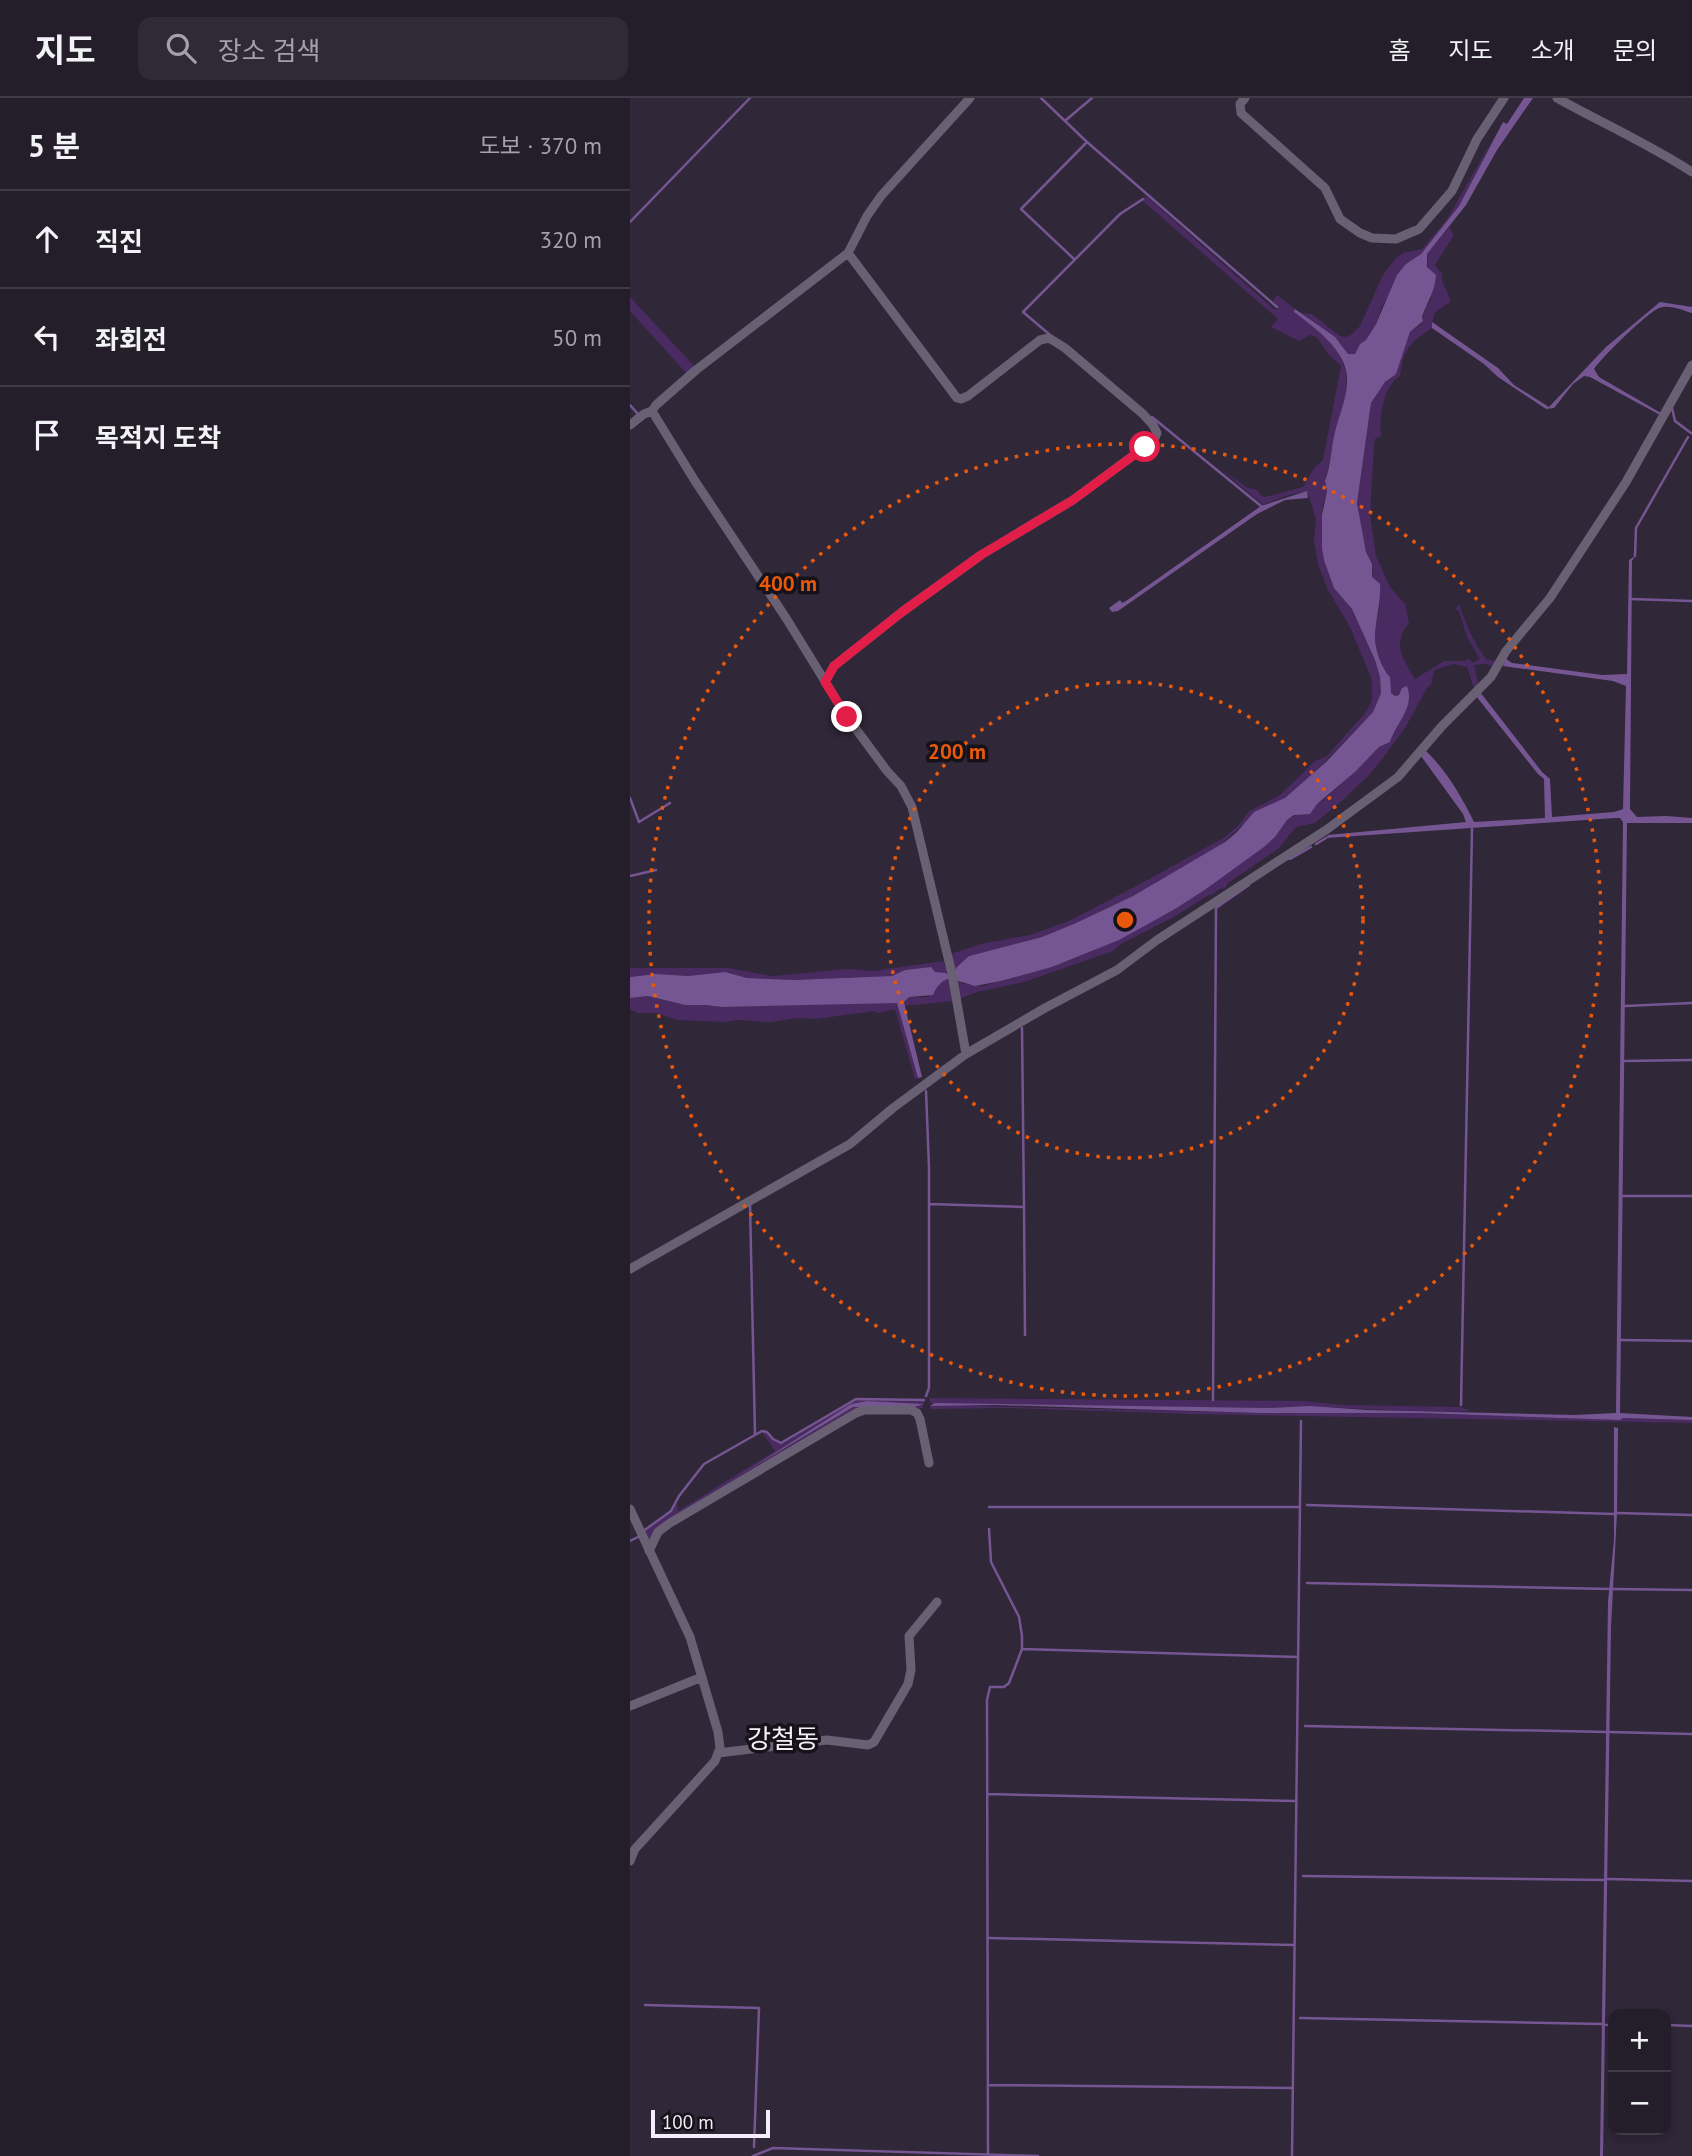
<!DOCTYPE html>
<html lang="ko">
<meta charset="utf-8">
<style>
body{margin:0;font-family:"PT Sans","Noto Sans KR",sans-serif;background:#302a36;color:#f1f3f6}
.controls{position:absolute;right:21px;bottom:21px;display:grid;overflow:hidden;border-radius:14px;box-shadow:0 4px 10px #0003}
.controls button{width:63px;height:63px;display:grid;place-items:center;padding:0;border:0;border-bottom:2px solid #413b47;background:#241d2a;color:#f1f3f6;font:35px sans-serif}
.scale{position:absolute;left:21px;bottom:18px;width:119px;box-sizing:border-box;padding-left:7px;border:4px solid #f4eefa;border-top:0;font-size:19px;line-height:24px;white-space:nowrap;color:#f4eefa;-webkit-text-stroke:5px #16121a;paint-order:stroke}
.stop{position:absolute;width:21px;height:21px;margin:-16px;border:5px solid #e11d48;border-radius:50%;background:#fff}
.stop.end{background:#e11d48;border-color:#fff;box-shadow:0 2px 7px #0008}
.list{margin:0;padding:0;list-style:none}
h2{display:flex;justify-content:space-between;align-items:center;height:91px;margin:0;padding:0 28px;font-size:30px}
h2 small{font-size:23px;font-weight:400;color:#a3a2a8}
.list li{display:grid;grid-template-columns:46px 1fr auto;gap:21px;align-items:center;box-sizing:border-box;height:98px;padding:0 28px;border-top:2px solid #413b47}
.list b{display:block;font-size:26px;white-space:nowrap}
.list em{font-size:23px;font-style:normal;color:#a3a2a8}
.icon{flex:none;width:38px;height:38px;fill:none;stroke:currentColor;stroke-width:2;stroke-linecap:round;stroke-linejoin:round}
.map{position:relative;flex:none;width:1062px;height:2058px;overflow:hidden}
header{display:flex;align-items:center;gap:42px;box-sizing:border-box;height:98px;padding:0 35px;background:#241d2a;border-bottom:2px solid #413b47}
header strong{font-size:33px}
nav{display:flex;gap:38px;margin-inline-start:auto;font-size:24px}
.search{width:490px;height:63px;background:#302a36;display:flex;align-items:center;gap:18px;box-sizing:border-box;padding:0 24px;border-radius:14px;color:#a3a2a8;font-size:26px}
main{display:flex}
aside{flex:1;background:#241d2a}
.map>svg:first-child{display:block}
</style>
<header>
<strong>지도</strong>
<div class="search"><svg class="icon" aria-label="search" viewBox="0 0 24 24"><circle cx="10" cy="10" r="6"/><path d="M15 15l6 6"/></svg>장소 검색</div>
<nav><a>홈</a><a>지도</a><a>소개</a><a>문의</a></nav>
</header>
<main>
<aside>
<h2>5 분<small>도보 · 370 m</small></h2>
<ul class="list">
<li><svg class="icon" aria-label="ahead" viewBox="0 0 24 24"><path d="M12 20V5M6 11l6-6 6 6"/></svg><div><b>직진</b></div><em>320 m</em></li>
<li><svg class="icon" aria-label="left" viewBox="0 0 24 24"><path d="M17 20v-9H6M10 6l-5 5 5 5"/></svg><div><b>좌회전</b></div><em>50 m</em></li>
<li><svg class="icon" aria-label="arrive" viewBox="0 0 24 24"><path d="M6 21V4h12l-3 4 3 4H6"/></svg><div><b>목적지 도착</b></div></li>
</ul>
</aside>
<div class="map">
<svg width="1062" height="2058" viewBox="0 0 1062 2058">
<rect width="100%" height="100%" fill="#302738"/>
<path fill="#492b62" d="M 867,34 L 829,108 L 791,156 L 776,166 L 751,211 L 746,226 L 736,242 L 730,246 L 725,256 L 718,257 L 710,245 L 672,215 L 682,216 L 710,238 L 715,239 L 721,237 L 730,228 L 753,177 L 765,161 L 773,155 L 792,151 L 817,121 Z
M 516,98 L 645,212 L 649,209 L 643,203 L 647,197 L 665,211 L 665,214 C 695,236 722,257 716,297 L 695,383 L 697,393 L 692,410 L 692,450 L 704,490 L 722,511 L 745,562 L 750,579 L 751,595 L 743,614 L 682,677 L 655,700 L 615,725 L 590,747 L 503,798 L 446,825 L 412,839 L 339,858 L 325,876 L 320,856 L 355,845 L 400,837 L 439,823 L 512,785 L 595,739 L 610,726 L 618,714 L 650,697 L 685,663 L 696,659 L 735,615 L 742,603 L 742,582 L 720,529 L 698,492 L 688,466 L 684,442 L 686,421 L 677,393 L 655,398 L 633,407 L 590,370 L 618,390 L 627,392 L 630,397 L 635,399 L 673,389 L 685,369 L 693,362 L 711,268 L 698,256 L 687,239 L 680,237 L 669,243 L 641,229 L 648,221 L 513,103 Z
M 819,129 L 824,137 L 805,167 L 812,176 C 810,187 820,193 820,204 C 808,213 803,211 802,230 C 780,244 773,252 770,278 C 753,288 749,320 751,338 L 745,341 L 744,347 L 740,417 L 746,458 L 760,489 L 775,506 L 779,525 C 763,545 771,558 783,578 L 785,581 L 814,563 L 836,563 L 838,560 L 843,565 L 850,561 L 837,539 L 829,513 L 826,511 L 829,506 C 836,526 843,545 857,562 L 870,563 L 866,570 L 857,566 L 844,567 L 849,590 L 845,594 L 837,569 L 824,566 L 804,572 L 801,587 L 797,590 L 775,630 L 753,660 L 739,677 L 713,702 L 685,725 L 666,729 L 648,751 L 598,785 L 595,790 L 589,791 L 582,797 L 579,797 L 544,819 L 489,847 L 483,853 L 394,884 L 347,894 L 329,901 L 328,883 L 334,886 L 353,888 L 422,869 L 465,852 L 545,811 L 634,749 L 645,739 L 657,722 L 692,703 L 725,674 L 749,649 L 760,644 C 767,626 784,607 777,588 L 772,590 L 770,596 L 765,598 L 761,596 C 759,577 744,554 745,537 C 747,511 756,504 742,479 L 743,474 L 736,454 L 727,405 L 741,305 L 755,284 L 769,267 L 780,234 L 791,226 L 796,209 L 801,201 L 797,156 Z
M 0,199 L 65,269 L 57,276 L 0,213 Z
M 313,863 L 319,877 L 305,874 L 301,869 L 275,872 L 262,878 L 164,882 L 117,880 L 95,874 L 58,878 L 26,876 L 0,879 L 0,870 L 98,870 L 142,878 L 218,871 L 244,873 Z
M 320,880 L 323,903 L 274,908 L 274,905 L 279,899 L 298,899 L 312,882 Z
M 18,898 L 55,907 L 76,907 L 92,909 L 267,904 L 288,980 L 285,981 L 285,990 L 284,977 L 265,911 L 248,915 L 244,913 L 186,921 L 168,920 L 140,924 L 107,922 L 95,924 L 47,922 L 27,915 L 8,915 L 0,911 L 0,900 Z
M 299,1300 L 674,1303 L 711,1307 L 831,1309 L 840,1313 C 773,1316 706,1306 639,1310 L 301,1306 Z
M 227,1301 L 294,1303 L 294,1306 L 237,1303 L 221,1306 L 117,1373 L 223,1309 L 293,1307 L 293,1310 L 286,1311 L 231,1311 L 29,1430 L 19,1444 L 13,1435 L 42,1414 L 47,1405 L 48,1413 L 145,1353 L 132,1334 L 137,1334 L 149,1345 L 154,1345 Z
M 308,1307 L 628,1315 L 790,1315 L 989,1322 L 993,1320 L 1062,1322 L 1062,1325 L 561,1316 L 381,1310 L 300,1311 L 300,1308 Z"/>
<path fill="#765692" d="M 894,0 L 903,0 L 867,52 L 836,107 L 797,156 L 797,169 L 806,177 C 805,194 797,204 792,219 L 793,223 L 780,234 L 766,276 L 755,284 L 741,305 L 727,405 L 736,454 L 742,466 L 742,479 L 750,486 C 751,504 746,520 745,537 C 744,549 752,571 760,579 L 761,595 L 765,598 L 769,597 L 772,590 L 777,588 C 785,609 767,624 760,644 L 749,649 L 725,674 L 687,706 L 680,716 L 664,717 L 657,722 L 645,739 L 634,749 L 576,791 L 545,811 L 489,842 L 422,869 L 371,883 L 345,888 L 328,883 L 325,876 L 326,870 L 339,858 L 412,839 L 446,825 L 503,798 L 595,744 L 607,734 L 624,714 L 655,700 L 696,664 L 743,614 L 751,595 L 750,579 L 745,562 L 722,511 L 704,490 L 694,462 L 692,450 L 692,417 L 697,393 L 695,383 C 701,368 701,350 705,334 C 709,318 716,302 717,286 C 720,254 686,231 664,214 L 665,211 L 705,239 L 718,256 L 725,256 L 730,246 L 736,242 L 746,226 L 767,177 L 776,166 L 791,156 L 829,108 L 873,24 L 877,26 Z
M 1030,204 L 1062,209 L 1062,215 C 1052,212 1040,206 1029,210 C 1017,215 971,260 964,271 L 969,279 L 1031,315 L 1030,317 L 960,279 L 954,278 L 943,286 L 924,310 L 916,311 L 868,279 L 854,266 L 802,230 L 802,224 L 868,270 L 884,287 L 919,309 L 976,249 Z
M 677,393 L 678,400 L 655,402 L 627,416 L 488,513 L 482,514 L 479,510 L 490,502 L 492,505 L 496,503 L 631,408 Z
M 1005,458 L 1002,463 L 1000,711 L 1007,719 L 1036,718 L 1062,720 L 1062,725 L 997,725 L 990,1315 L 1062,1319 L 1062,1322 L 993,1320 L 990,1322 L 790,1315 L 629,1315 L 366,1307 L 300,1308 L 305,1305 L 639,1310 L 680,1308 L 737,1312 L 944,1317 L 986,1315 L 993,724 L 990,720 L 985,720 L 696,740 L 698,737 L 836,724 L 833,716 L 791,658 L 796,653 C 816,672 832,699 844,724 L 915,720 L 914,681 L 908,676 L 846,598 L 850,594 L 912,674 L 920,681 L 922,719 L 984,714 L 993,711 L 996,588 L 983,583 L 873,568 L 876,561 L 882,565 L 972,577 L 997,576 L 999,462 Z
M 301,869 L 305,874 L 316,875 L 320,880 C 311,883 306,889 303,897 L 279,899 L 274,904 L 292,979 L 288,980 L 267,905 L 92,909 L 76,907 L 55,907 L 18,898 L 0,900 L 0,879 L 26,876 L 58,878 L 95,874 L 117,880 L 164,882 L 262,878 L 275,872 Z
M 237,1303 L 294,1306 L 284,1309 L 223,1309 L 110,1377 L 221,1306 Z
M 984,1329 L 988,1330 L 987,1415 L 981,1530 L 973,2058 L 970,2058 L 978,1503 L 984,1442 Z"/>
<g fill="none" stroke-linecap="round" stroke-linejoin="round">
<path stroke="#765692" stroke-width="2.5" d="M 411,0 L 457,44 L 647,209
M 436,22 L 462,0
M 0,124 L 120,0
M 444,161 L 391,111 L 457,44
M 419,236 L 393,214 L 490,116 L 513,101
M 0,307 L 8,316 L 6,318
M 1042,310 L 1045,323 L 1061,335
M 522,319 L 631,408
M 1005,458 L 1006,430 L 1058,339
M 1001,501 L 1062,503
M 0,700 L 9,724 L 40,705
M 686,746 L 696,740
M 660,761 L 681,749
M 0,778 L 26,772
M 995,908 L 1062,905
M 392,930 L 394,1109
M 995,963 L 1062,962
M 296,993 L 299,1069 L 299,1290 L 296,1298
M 992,1098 L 1062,1098
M 299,1106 L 394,1109 L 395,1237
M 120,1107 L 125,1336
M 990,1242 L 1062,1243
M 583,1302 L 586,810 L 619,787
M 831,1307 L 842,731
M 677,1407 L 984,1416
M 359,1409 L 670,1409
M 987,1415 L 1062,1417
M 12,1434 L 41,1413 L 49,1398 L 74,1366 L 132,1333 L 137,1334 L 143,1341 L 151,1345 L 226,1301 L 294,1302
M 0,1443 L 8,1439
M 677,1485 L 980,1491
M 983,1491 L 1062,1492
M 392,1551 L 668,1559
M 675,1628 L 977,1634
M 979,1634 L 1062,1636
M 358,1696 L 666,1703
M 673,1778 L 975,1782
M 978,1781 L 1062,1783
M 359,1840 L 664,1847
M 15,1907 L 129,1910 L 124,2049
M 670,1920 L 972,1926
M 976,1927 L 983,1927
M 1036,1927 L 1062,1928
M 359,1987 L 662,1990
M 358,2057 L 357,1602 L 360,1589 L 374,1589 L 379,1585 L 392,1551 L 392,1538 L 389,1519 L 361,1464 L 359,1431
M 123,2058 L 143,2050 L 408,2058
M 662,2058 L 671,1323"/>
<path stroke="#6a6074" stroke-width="9" d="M 615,0 L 610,6 L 611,15 L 695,90 L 710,121 L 730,135 L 742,140 L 766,141 L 789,131 L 822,93 L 847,41 L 874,0
M 927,0 C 972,25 1019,46 1062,74
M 22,313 L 65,383 L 156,520 L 217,619 L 257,673 L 271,688 L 282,709 L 322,876 L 336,956
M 0,327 L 14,316 L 22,313 L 26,307 L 66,272 L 218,155 L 237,118 L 251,98 L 340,0
M 195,584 L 204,568 L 272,514 L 351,457 L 443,402 L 524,342 L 527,335 L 523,327 L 513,316 L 435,250 L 419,240 L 410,242 L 338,298 L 331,301 L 327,300 L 218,155
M 0,1171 L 220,1046 L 263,1010 L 336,956 L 415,910 L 487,872 L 527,842 L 696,732 L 768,679 L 812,628 L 861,579 L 876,553 L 920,500 L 996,384 L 1062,267
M 0,1411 L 60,1539 L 88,1634 L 90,1650 L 85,1663 L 5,1751 L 0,1763
M 19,1453 L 28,1434 L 40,1425 L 226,1315 L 234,1312 L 281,1312 L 287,1315 L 290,1321 L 299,1365
M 0,1608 L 72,1579
M 88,1655 L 197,1642 L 238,1647 L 244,1644 L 278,1586 L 281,1572 L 279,1538 L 307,1504"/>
</g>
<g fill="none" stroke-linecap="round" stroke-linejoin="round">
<path stroke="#e11d48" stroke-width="9" d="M 217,619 L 195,584 L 204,568 L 272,514 L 351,457 L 443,402 L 515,349"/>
</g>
<g fill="none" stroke="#e8590c" stroke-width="3.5" stroke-dasharray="3.5 7">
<circle cx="495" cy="822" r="238"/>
<circle cx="495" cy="822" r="476"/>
</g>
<g text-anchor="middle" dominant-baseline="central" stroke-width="7" stroke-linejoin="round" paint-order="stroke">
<g font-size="26" fill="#f4eefa" stroke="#16121a">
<text x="153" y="1640">강철동</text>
</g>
</g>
<circle cx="495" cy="822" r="10" fill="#e8590c" stroke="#16121a" stroke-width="3.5"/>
<g font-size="21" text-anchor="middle" font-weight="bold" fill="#e8590c" stroke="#16121a" stroke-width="7" stroke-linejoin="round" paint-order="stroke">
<text x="158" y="493">400 m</text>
<text x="327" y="661">200 m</text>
</g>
</svg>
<div class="controls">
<button>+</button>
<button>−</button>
</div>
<div class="scale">100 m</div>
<div class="stop" style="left:515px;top:349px"></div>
<div class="stop end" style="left:217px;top:619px"></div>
</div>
</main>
